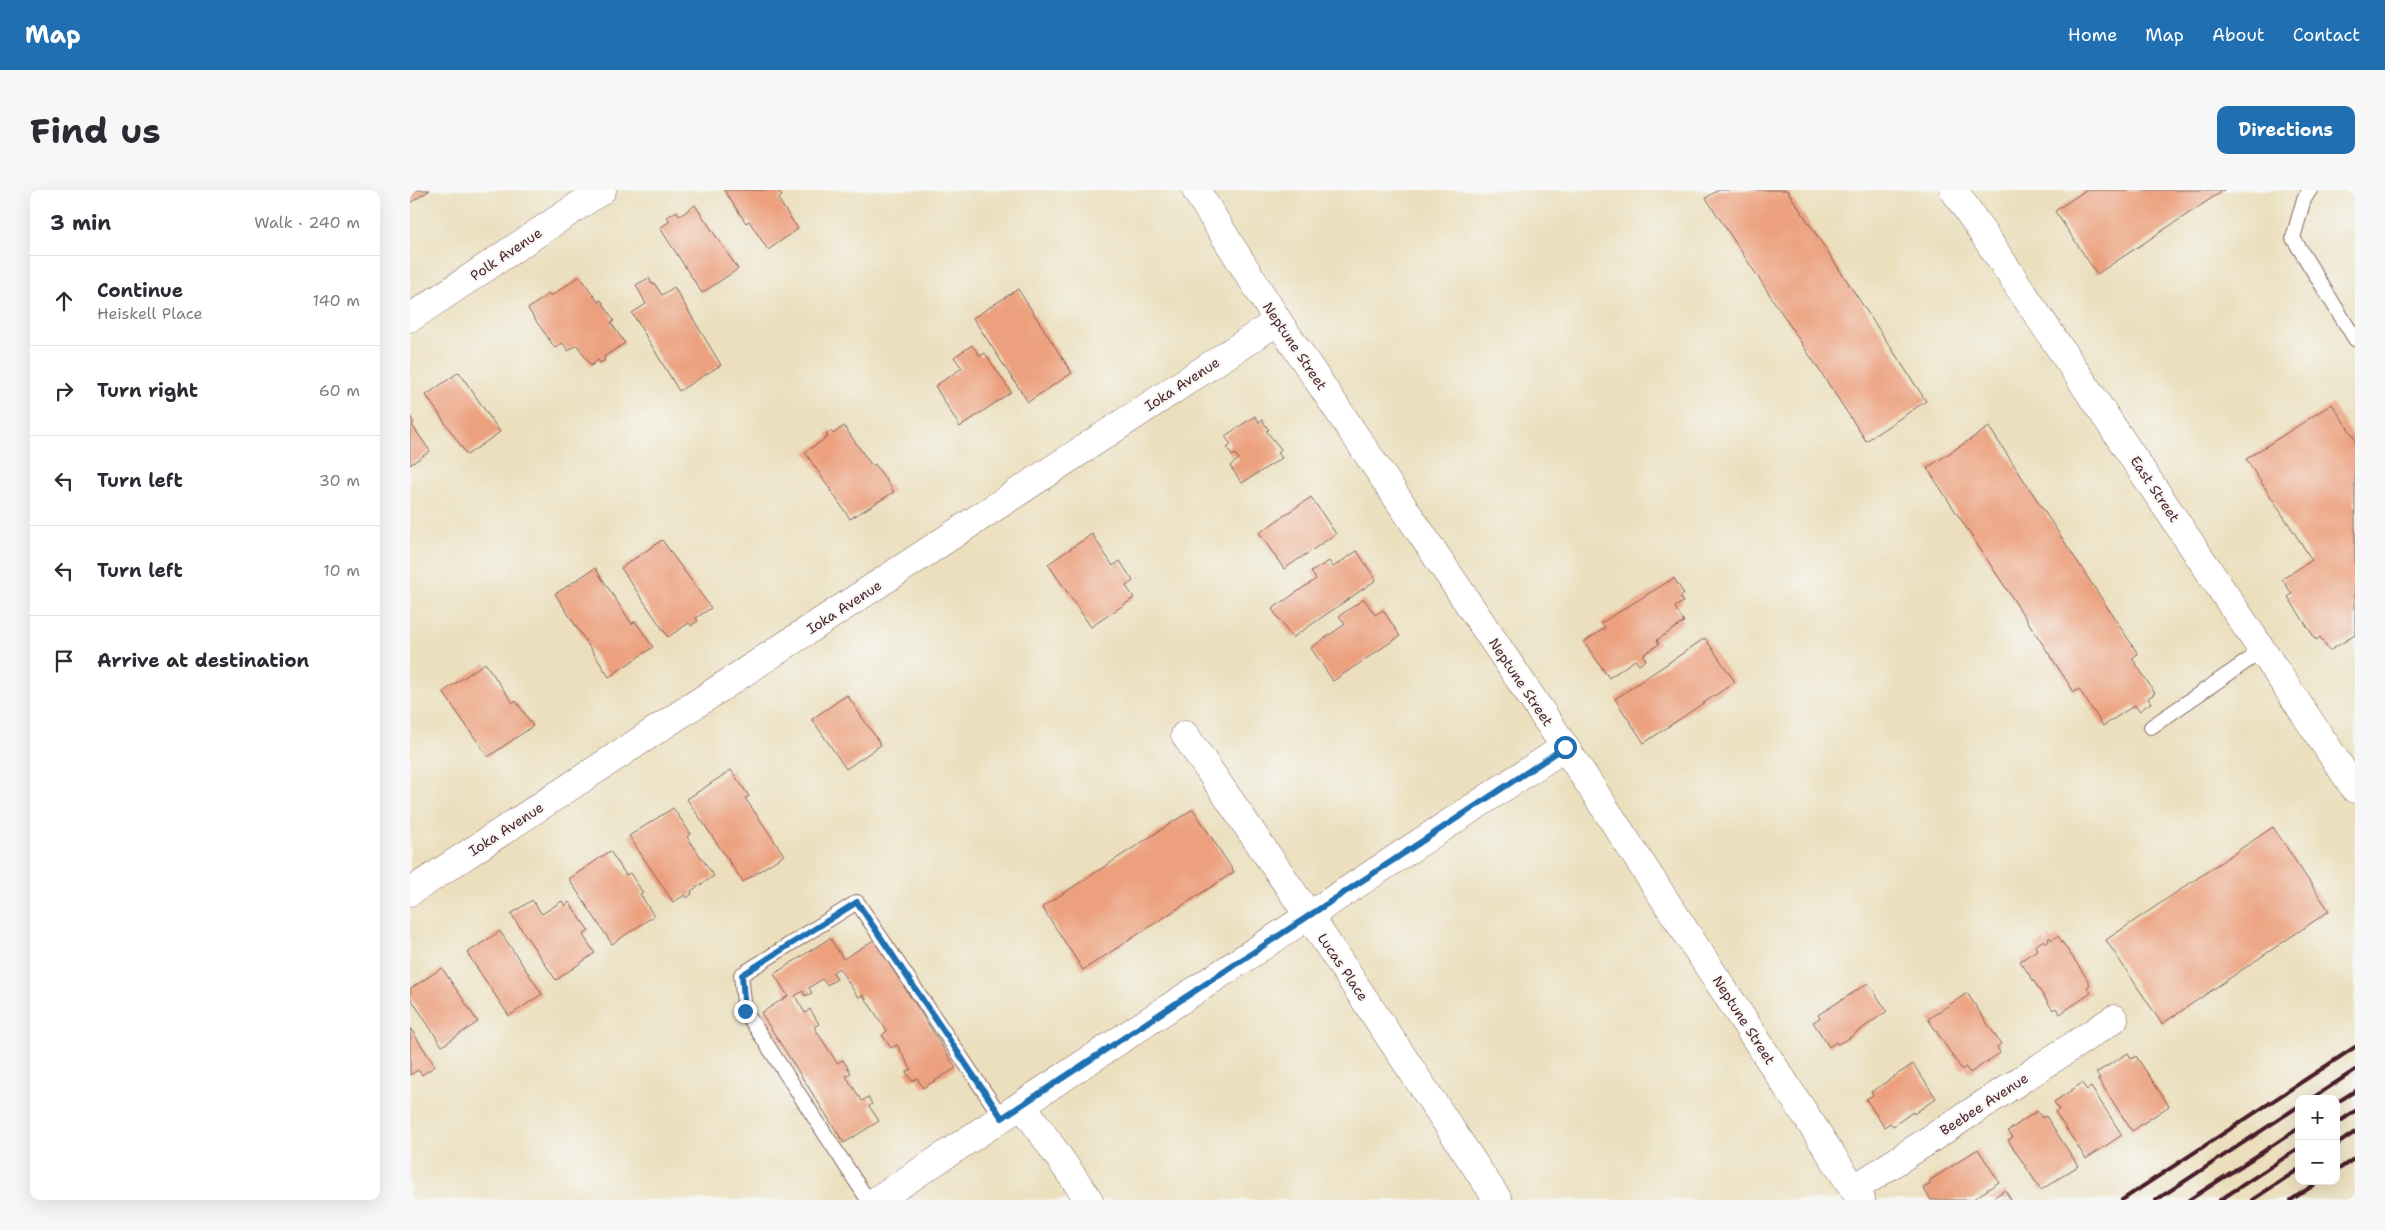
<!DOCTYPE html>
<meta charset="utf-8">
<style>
body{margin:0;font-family:"Shantell Sans",sans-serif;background:#f7f7f7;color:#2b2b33}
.controls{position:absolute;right:15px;bottom:15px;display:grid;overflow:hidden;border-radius:10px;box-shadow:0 5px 20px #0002}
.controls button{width:45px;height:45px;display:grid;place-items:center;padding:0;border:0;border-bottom:1px solid #e1e1e2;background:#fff;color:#2b2b33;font:25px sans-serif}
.stop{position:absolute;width:15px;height:15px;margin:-11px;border:4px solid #1f6fb2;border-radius:50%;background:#fff}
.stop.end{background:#1f6fb2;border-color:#fff;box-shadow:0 1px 5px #0008}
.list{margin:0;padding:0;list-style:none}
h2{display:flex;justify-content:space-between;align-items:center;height:65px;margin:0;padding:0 20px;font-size:21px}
h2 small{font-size:16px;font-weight:400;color:#7c7c81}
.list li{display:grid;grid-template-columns:32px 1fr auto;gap:15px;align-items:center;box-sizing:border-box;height:90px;padding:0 20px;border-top:1px solid #e1e1e2}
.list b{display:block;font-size:19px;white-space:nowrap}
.list p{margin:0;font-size:16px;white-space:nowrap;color:#7c7c81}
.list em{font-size:16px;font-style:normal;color:#7c7c81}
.icon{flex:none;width:28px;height:28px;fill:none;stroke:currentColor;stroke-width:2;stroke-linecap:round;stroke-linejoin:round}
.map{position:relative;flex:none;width:1945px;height:1010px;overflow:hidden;border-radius:10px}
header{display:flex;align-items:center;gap:30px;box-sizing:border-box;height:70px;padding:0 25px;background:#1f6fb2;color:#fff}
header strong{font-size:24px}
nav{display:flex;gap:28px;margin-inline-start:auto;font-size:18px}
.intro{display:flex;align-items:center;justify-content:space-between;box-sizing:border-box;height:120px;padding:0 30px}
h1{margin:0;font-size:35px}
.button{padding:12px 22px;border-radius:10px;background:#1f6fb2;color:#fff;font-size:18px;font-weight:700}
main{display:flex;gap:30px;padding:0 30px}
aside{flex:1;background:#fff;border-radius:10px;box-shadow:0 5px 20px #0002}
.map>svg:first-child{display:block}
</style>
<header>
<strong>Map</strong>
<nav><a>Home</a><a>Map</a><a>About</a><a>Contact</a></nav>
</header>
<div class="intro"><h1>Find us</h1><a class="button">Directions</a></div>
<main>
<aside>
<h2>3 min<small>Walk · 240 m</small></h2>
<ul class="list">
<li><svg class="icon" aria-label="ahead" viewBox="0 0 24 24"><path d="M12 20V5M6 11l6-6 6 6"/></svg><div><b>Continue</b><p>Heiskell Place</p></div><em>140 m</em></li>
<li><svg class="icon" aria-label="right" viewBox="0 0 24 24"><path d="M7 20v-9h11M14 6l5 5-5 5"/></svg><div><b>Turn right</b></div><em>60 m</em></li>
<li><svg class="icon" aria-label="left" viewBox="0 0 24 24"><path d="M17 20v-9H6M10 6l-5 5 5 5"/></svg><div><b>Turn left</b></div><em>30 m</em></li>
<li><svg class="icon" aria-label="left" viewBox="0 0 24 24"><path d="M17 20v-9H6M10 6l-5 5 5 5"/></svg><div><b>Turn left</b></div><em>10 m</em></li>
<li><svg class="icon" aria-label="arrive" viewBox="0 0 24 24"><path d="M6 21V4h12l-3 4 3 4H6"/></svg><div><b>Arrive at destination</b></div></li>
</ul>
</aside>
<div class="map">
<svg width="1945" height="1010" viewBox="0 0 1945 1010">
<rect width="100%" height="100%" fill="#f6f6f2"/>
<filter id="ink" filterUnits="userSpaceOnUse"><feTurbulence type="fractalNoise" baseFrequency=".02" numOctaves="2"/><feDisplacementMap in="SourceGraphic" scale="10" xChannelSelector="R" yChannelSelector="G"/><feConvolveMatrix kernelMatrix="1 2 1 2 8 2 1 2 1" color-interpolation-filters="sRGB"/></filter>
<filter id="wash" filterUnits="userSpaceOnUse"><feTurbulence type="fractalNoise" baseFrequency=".0096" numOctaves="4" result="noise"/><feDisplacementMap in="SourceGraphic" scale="20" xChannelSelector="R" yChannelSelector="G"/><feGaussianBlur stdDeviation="1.12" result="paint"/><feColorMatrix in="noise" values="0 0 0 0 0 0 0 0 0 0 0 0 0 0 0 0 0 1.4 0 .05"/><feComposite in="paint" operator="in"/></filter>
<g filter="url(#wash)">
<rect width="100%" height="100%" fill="#ebdfbd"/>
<g id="blocks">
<path fill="#eca07e" d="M 0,0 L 20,0 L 0,13 Z
M 314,0 L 368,0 L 372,6 L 368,9 L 388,39 L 358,60 L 339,31 L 336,33 Z
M 1308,0 L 1377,0 L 1516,211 L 1456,251 L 1296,8 Z
M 1676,0 L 1814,0 L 1687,84 L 1645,21 Z
M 285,15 L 328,79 L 292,103 L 250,38 L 260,31 L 257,27 L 267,21 L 270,26 Z
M 170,86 L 188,112 L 191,110 L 204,131 L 201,133 L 215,153 L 194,167 L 195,170 L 190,173 L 188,170 L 181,176 L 167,155 L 158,161 L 153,153 L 145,158 L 118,119 L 134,107 L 139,104 L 141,106 Z
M 239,88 L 242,94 L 244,93 L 252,105 L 264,97 L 311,175 L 269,201 L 222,123 L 236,114 L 226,95 Z
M 608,99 L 662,183 L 618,212 L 563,128 Z
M 562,155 L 570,166 L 575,163 L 601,202 L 550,237 L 525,196 L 552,178 L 544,167 Z
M 49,182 L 90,242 L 57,265 L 16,205 Z
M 1922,214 L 1945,249 L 1945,445 L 1919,461 L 1910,447 L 1906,450 L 1878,407 L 1882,404 L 1872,389 L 1902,370 L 1836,269 Z
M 0,226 L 4,233 L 2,235 L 20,261 L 0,275 Z
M 845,226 L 849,232 L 852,230 L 859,240 L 856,241 L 871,259 L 868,263 L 872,268 L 832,293 L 820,276 L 829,269 L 825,264 L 822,266 L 817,258 L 821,255 L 815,246 Z
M 434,236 L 462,276 L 465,274 L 484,302 L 440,329 L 395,262 L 418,247 L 416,245 L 421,241 L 423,244 Z
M 1579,237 L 1728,464 L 1722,468 L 1745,503 L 1738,508 L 1741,513 L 1729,521 L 1725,515 L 1693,536 L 1669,499 L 1664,502 L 1517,278 Z
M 901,307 L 926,344 L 874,379 L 849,343 Z
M 682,344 L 703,376 L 710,371 L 723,391 L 716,396 L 724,408 L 681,437 L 638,374 Z
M 252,350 L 301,418 L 286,428 L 288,431 L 281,436 L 279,433 L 258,447 L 211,378 Z
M 947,361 L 966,390 L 882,448 L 862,419 L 906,389 L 901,382 L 919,371 L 923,377 Z
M 185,378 L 222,434 L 225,431 L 243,457 L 199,487 L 145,404 Z
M 1264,388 L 1274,404 L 1270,407 L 1273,412 L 1265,417 L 1274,432 L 1247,450 L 1249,454 L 1233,465 L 1236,470 L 1229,475 L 1225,470 L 1199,488 L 1174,452 L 1195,438 L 1191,433 Z
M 954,409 L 965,425 L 973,420 L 990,446 L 923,491 L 901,458 L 935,434 L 929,426 Z
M 1295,448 L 1325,492 L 1234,553 L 1205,509 Z
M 75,473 L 103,513 L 106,511 L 123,536 L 78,567 L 33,502 Z
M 437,505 L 471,555 L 436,579 L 402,529 Z
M 321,580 L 339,606 L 335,608 L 374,665 L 333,692 L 277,609 Z
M 263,618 L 281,644 L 277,647 L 304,686 L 281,701 L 282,704 L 277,708 L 275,705 L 263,712 L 219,646 Z
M 783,619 L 824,682 L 673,780 L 632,717 Z
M 1863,637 L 1919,721 L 1752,834 L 1696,750 Z
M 200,661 L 216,685 L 220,683 L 233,703 L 230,704 L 244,726 L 202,754 L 159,689 Z
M 122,710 L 132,724 L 152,711 L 155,716 L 159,712 L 179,741 L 173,745 L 185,763 L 146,790 L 101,724 Z
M 90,741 L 132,804 L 99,826 L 57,763 Z
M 1648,746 L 1676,787 L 1680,795 L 1677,797 L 1681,803 L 1650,824 L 1646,818 L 1643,820 L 1610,771 L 1627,760 L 1625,756 L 1634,750 L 1636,754 L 1639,751 L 1638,749 L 1640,747 L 1642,750 Z
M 420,748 L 433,769 L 464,750 L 546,878 L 513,898 L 507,888 L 502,891 L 496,882 L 501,879 L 487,855 L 481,858 L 472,845 L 477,841 L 453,805 L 448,807 L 429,778 L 423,782 L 427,789 L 417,795 L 412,789 L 399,798 L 402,803 L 395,806 L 393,801 L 385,806 L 395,823 L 400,819 L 409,834 L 404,837 L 427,873 L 433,870 L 441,883 L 436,886 L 452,911 L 458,907 L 462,914 L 459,916 L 469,931 L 434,953 L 351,823 L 378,806 L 364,784 Z
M 32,778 L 68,832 L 32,856 L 0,807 L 0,799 Z
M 1458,793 L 1477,821 L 1436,850 L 1427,854 L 1426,852 L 1419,857 L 1403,832 L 1410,828 L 1408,825 Z
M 1557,803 L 1591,854 L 1587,857 L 1590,863 L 1560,883 L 1555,877 L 1552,880 L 1518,829 Z
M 0,838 L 25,876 L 12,885 L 8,880 L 0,885 Z
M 1718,863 L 1722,869 L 1726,866 L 1759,916 L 1722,941 L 1688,889 L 1690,888 L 1686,883 Z
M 1503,874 L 1526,908 L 1504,924 L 1503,922 L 1483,936 L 1480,933 L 1474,937 L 1456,909 L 1463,905 L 1461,902 Z
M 1672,893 L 1677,900 L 1681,897 L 1712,945 L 1676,969 L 1645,922 L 1649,919 L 1644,912 Z
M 1627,921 L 1632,928 L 1636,926 L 1668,976 L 1631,1000 L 1598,950 L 1603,947 L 1598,941 Z
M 1568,959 L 1589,992 L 1562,1010 L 1521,1010 L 1513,998 L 1521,994 L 1519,991 Z
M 1595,1000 L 1601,1010 L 1580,1010 Z"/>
</g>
</g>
<g filter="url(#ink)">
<use href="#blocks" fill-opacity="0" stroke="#82625e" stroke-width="1"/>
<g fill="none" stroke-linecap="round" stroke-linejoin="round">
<defs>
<path id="lane" d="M 1900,0 L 1894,9 L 1883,48 L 1945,149
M 1741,537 L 1853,460
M 458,1010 L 335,821 L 331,785 L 447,712 L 592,928"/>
<path id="street" d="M 786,0 L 868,131 L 1155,557 L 1451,1010
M 1544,0 L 1945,599
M 0,128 L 192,0
M 775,545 L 899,726 L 1088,1010
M 0,702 L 868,131
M 613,916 L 679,1010
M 1444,999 L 1704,829
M 467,1010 L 1155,557"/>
</defs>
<use href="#lane" stroke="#82625e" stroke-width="16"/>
<use href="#street" stroke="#82625e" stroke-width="29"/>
<use href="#lane" stroke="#fff" stroke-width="14"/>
<use href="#street" stroke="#fff" stroke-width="28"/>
<path stroke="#4a1f2b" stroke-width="4" d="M 1901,909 L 1945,880
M 1926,913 L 1945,901
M 1926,934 L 1945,921
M 1926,955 L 1945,942
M 1926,981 L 1945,968
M 1712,1010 L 1945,857
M 1746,1010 L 1889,916
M 1779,1010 L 1889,938
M 1810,1010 L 1889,958
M 1842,1010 L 1889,979
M 1881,1010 L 1910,991"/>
</g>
</g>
<g fill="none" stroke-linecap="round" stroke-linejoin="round" filter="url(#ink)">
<path stroke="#1f6fb2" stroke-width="6" d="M 335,821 L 332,785 L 447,712 L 592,928 L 1155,557"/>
</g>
<g text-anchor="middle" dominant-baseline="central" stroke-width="4" stroke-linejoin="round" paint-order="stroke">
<g font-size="14" fill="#4a1f2b" stroke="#f6f6f2">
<text transform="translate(96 64) rotate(-34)">Polk Avenue</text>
<text transform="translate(885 156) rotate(56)">Neptune Street</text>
<text transform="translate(772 194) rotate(-33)">Ioka Avenue</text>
<text transform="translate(1745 299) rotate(56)">East Street</text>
<text transform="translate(434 417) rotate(-33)">Ioka Avenue</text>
<text transform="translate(1111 492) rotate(56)">Neptune Street</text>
<text transform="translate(96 639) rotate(-33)">Ioka Avenue</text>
<text transform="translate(933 777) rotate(56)">Lucas Place</text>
<text transform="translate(1334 830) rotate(57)">Neptune Street</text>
<text transform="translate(1574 914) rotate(-33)">Beebee Avenue</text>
</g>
</g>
</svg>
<div class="controls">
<button>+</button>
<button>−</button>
</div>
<div class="stop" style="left:1155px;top:557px"></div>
<div class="stop end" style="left:335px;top:821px"></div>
</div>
</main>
